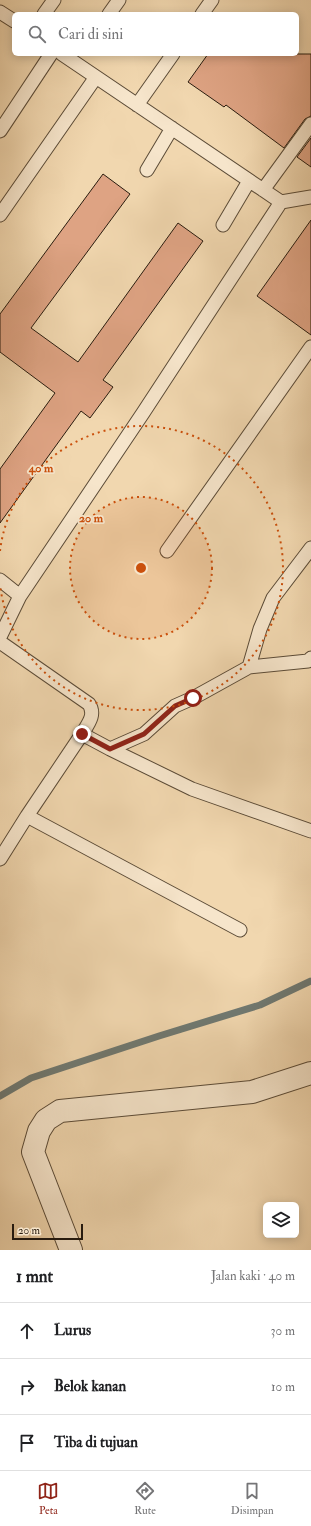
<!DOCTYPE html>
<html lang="id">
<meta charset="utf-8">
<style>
body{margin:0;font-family:"IM FELL Double Pica",serif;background:#f6f6f6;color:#202124}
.controls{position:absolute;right:12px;bottom:12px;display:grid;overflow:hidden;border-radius:6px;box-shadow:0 2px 10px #0003}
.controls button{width:36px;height:36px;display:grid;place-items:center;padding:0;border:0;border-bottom:1px solid #e0e0e0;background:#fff;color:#202124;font:20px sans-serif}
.scale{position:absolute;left:12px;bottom:10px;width:71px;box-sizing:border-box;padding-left:4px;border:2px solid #291c0f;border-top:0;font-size:11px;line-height:14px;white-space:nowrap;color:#291c0f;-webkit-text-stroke:3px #f6e5cb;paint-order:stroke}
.stop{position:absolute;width:12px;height:12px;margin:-9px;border:3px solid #8f2418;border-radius:50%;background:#fff}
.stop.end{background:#8f2418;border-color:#fff;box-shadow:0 1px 4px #0008}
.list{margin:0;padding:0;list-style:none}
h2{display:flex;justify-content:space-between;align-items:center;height:52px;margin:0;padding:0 16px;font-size:17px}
h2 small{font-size:13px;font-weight:400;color:#757577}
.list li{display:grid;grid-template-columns:26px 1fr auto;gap:12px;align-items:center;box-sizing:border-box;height:56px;padding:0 16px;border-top:1px solid #e0e0e0}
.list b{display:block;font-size:15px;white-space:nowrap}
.list em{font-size:13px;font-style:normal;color:#757577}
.icon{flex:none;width:22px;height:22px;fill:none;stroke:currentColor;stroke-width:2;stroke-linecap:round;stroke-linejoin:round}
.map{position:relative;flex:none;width:311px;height:1250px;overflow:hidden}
.search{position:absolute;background:#fff;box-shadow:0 2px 10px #0003;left:12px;right:12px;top:12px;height:44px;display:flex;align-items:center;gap:10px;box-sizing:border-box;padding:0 14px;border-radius:6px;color:#757577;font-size:15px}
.sheet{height:220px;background:#fff}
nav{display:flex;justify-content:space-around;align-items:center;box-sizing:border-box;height:56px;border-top:1px solid #e0e0e0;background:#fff;font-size:11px;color:#757577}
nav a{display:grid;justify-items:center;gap:2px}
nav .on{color:#8f2418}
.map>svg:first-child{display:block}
</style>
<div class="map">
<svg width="311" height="1250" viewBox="0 0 311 1250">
<rect width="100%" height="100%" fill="#f1d7af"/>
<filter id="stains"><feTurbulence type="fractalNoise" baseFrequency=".005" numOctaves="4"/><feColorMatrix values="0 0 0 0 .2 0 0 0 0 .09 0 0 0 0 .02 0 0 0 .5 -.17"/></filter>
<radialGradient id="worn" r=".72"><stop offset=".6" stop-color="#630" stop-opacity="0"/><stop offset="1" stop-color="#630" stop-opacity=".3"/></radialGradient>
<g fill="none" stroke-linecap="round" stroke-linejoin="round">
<path stroke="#6f7972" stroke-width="7" d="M 0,1096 L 31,1078 L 159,1036 L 260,1005 L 311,981"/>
</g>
<path fill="#dea383" stroke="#291c0f" d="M 208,54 L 311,54 L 311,116 L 305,119 L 284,148 L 226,105 L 224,107 L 188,82 Z
M 311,138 L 311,167 L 297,157 Z
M 103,174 L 130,194 L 31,328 L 78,362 L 178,223 L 203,241 L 103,380 L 113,387 L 90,418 L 81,411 L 0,523 L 0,469 L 55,393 L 0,352 L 0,314 Z
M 311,220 L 311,335 L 257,296 Z"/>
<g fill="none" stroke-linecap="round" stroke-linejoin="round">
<defs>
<path id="lane" d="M 0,12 L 14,21
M 44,14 L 54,0
M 109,14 L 119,0
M 202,14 L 212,0
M 62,54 L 281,202 L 311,197
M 137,105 L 173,54
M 0,131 L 51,54
M 147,170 L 172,128
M 263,190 L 311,124
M 0,215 L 96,77
M 223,225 L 249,181
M 167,551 L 311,347
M 0,580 L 20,596
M 0,637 L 20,596 L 143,413 L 281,202
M 0,642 L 89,704 C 96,715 88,724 82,734
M 249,667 L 260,629 L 273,598 L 311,548
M 110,749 L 192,789 L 311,831
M 27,816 L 240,930
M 0,859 L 27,816 L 82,734 L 110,749 L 144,734 L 175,706 L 193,698 L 249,667 L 308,661 L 311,658"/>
<path id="street" d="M 71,1250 L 33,1152 L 39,1131 L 46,1120 L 60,1111 L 252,1092 L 311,1073"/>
</defs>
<use href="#lane" stroke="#5b4b37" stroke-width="15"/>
<use href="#street" stroke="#5b4b37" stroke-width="24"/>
<use href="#lane" stroke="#f6e5cb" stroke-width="13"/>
<use href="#street" stroke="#f6e5cb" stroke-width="22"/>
</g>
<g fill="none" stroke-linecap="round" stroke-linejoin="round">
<path stroke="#8f2418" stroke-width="5" d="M 82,734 L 110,749 L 144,734 L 175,706 L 193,698"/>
</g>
<circle cx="141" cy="568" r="71" fill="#cb500c" fill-opacity=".12"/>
<g fill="none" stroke="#cb500c" stroke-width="2" stroke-dasharray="2 4">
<circle cx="141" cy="568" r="71"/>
<path d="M0 551A142 142 0 1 1 0 585"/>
</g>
<circle cx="141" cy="568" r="6" fill="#cb500c" stroke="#f6e5cb" stroke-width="2"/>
<g font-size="12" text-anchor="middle" font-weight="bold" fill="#cb500c" stroke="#f6e5cb" stroke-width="3.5" stroke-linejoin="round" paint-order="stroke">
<text x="41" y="472">40 m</text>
<text x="91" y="522">20 m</text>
</g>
<rect width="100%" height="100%" filter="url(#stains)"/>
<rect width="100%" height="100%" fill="url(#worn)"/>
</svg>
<div class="controls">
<button><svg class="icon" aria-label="layers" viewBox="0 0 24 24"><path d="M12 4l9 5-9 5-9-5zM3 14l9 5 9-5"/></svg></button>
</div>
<div class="scale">20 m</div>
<div class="stop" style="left:193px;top:698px"></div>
<div class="stop end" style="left:82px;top:734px"></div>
<div class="search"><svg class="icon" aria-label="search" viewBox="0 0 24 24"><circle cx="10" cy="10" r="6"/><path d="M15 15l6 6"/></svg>Cari di sini</div>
</div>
<section class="sheet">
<h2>1 mnt<small>Jalan kaki · 40 m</small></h2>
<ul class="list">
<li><svg class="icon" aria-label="ahead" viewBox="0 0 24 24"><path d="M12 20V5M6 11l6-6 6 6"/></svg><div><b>Lurus</b></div><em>30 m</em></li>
<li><svg class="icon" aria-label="right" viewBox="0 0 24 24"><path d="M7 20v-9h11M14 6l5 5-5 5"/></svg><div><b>Belok kanan</b></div><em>10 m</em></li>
<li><svg class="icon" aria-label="arrive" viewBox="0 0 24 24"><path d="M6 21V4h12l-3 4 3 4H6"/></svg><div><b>Tiba di tujuan</b></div></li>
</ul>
</section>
<nav>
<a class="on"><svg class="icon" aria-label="map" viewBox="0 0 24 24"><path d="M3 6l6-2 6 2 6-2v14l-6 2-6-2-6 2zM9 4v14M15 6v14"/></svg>Peta</a>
<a><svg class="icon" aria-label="directions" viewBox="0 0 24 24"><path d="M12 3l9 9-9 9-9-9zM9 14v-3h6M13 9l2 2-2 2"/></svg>Rute</a>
<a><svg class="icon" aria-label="saved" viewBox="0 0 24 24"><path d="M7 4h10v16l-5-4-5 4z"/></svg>Disimpan</a>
</nav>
